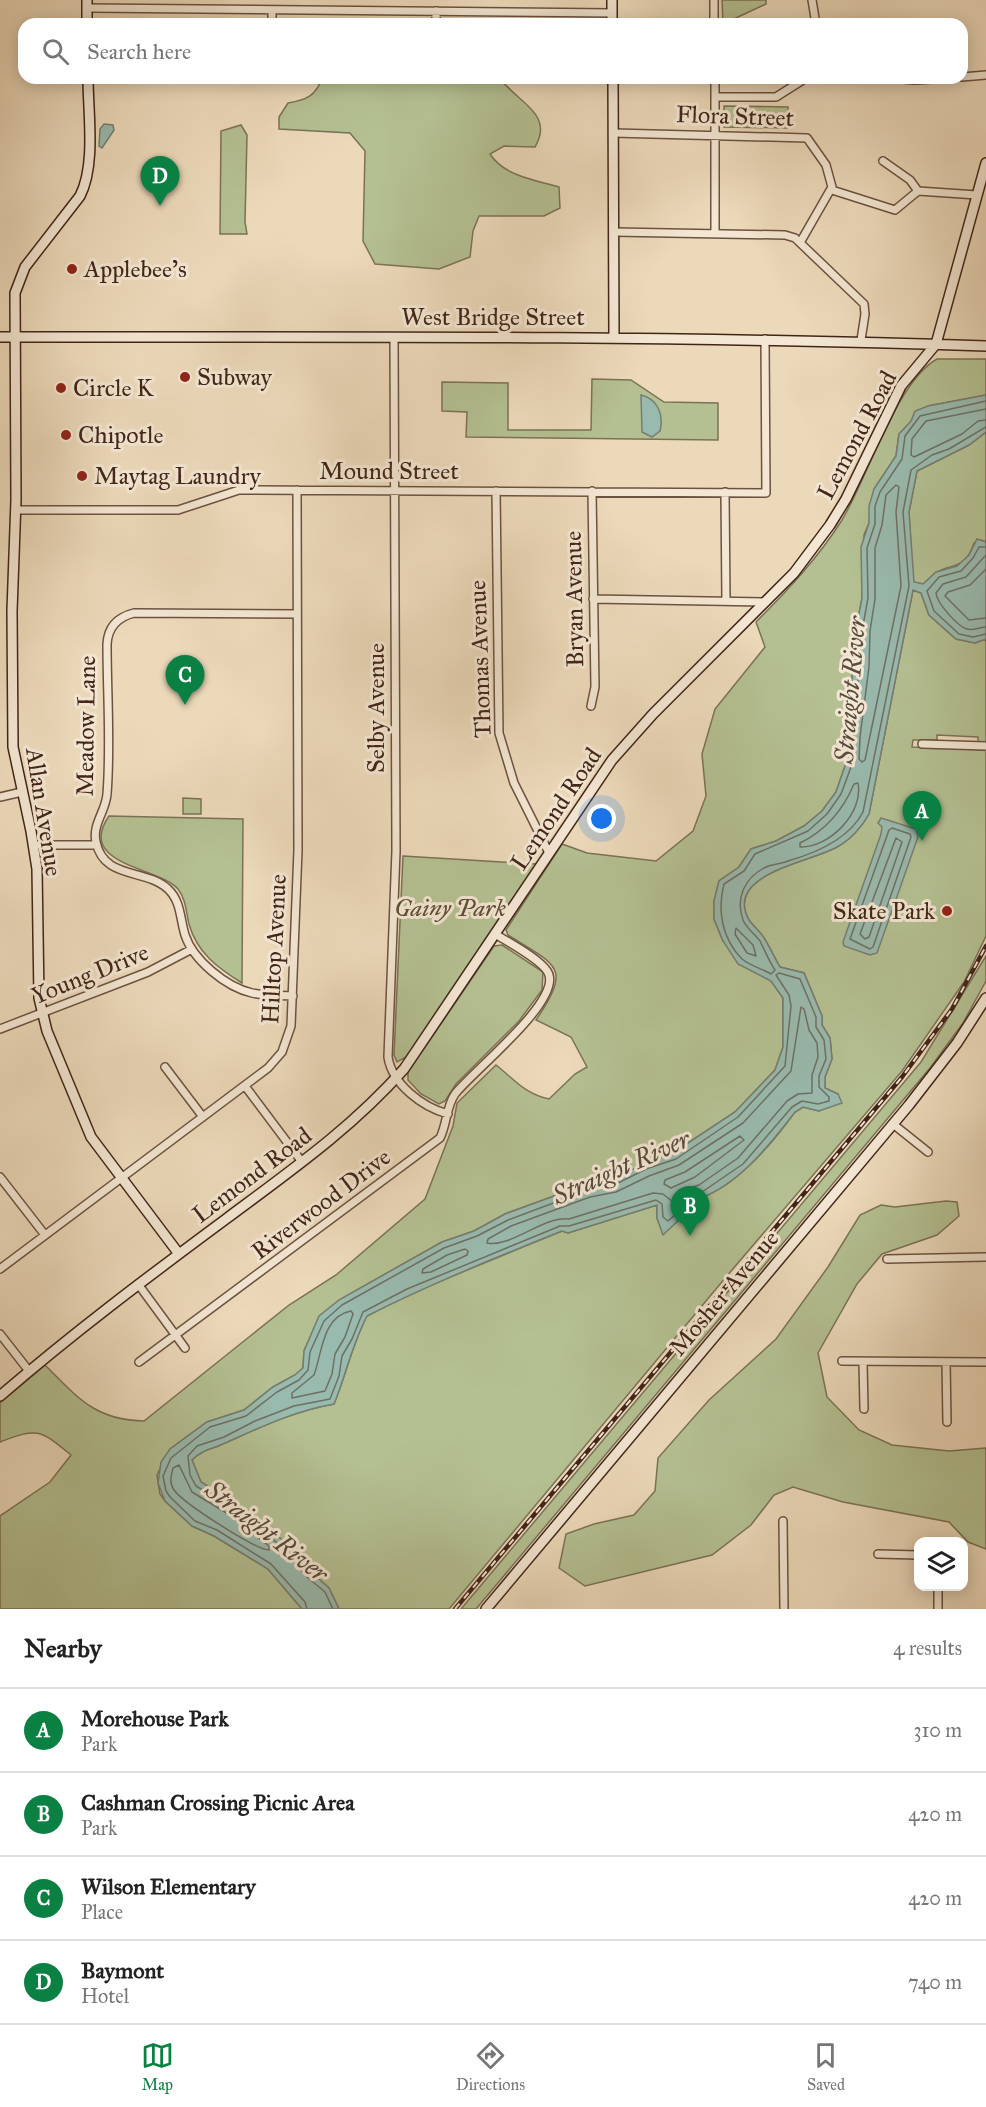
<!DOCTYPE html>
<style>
body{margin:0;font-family:"IM FELL Great Primer",serif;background:#f2f2f2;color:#222}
.controls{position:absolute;right:18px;bottom:18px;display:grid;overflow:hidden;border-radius:12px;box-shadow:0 3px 15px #0003}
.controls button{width:54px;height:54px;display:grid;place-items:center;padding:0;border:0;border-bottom:2px solid #e0e0e0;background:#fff;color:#222;font:30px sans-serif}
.you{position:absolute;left:602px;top:819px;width:21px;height:21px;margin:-15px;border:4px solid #fff;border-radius:50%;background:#1a73e8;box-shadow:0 0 0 9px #1a73e833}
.badge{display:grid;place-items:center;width:39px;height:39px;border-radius:50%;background:#0b8043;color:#fff;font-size:20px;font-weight:700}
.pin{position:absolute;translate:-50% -50px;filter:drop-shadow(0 2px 3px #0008)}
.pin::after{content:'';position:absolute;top:32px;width:21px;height:18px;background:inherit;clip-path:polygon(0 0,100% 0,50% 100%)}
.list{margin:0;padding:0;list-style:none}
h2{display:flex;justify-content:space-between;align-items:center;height:78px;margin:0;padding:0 24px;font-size:26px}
h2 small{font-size:20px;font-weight:400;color:#767676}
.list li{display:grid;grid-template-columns:39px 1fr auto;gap:18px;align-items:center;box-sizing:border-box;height:84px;padding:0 24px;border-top:2px solid #e0e0e0}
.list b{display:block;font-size:22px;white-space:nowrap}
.list p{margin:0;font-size:20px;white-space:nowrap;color:#767676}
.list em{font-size:20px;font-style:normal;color:#767676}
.icon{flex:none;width:33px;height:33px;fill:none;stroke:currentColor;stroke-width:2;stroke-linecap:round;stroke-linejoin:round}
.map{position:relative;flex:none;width:986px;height:1609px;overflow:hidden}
.search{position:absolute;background:#fff;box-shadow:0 3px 15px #0003;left:18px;right:18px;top:18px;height:66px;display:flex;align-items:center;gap:15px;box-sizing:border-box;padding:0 21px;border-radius:18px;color:#767676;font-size:22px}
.sheet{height:414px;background:#fff}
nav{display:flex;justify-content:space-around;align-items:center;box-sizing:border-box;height:84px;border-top:2px solid #e0e0e0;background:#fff;font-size:16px;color:#767676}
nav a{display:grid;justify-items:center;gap:3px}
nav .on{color:#0b8043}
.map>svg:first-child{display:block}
</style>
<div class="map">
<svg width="986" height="1609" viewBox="0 0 986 1609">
<rect width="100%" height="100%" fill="#ecd9ba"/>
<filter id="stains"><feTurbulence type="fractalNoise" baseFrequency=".00333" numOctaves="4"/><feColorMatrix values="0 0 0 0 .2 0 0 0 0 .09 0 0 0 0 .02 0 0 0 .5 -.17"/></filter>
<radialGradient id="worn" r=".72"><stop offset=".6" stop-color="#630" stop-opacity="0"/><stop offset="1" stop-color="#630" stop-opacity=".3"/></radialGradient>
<path fill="#b4c092" stroke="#7b7256" stroke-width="1.5" d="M 722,0 L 766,0 L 766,4 L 723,24 Z
M 322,78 L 500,78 C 516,102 555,113 535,147 L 504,146 L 490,154 C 504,176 535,180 559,187 L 560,208 L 544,216 L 479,216 L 473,231 L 470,257 L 439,269 L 375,264 L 363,241 L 365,151 L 350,133 L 279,129 L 279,117 L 288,103 C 306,100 316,96 322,78 Z
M 724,106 L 788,107 L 788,128 L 724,127 Z
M 241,125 L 247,135 L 245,222 L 247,234 L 220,234 L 221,131 Z
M 937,359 L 986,359 L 986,395 L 928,406 L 899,434 L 896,456 L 874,489 L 869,523 L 864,535 L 862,598 L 856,630 L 845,766 L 836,792 L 822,811 L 804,826 L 776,841 L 751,849 L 739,867 L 719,881 L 714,901 L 714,919 L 723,941 L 771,981 L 783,998 L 783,1047 L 775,1070 L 735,1112 L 673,1153 L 643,1164 L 612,1180 L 587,1184 L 505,1214 L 474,1231 L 442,1242 L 339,1300 L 319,1317 L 304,1351 L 303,1368 L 295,1375 L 273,1387 L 244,1410 L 207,1422 L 170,1449 L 157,1475 L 160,1494 L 165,1501 L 192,1526 L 214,1536 L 268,1569 L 302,1609 L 0,1609 L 0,1516 L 50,1482 L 71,1455 C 40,1430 39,1427 0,1442 L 0,1403 L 6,1398 L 45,1365 C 78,1398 95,1420 144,1421 L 289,1305 L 336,1275 L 425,1199 L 453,1126 L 457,1103 L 496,1065 C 515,1080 525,1094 549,1099 L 575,1074 L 587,1067 L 571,1037 L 536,1020 C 573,965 556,966 508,935 L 506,930 L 562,844 L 587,853 L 656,861 L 693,831 L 706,796 L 702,754 L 715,709 L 765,647 L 756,622 C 788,590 818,558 842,520 C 868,477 896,382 937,359 Z
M 592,379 L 631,380 L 664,402 L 718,403 L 718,440 L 466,437 L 467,412 L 442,411 L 442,382 L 508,383 L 508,430 L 591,430 Z
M 986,432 L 986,542 L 981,540 L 974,543 C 964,573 952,561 934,574 C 930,577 928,581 923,584 L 913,582 L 909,512 L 917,471 L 969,445 Z
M 913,590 L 921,593 L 929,615 L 956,639 L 975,643 L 986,639 L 986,742 L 978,742 L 978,737 L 937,735 L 937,740 L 913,740 L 912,747 L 986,750 L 986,936 L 964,982 L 902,1071 L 726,1277 L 449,1609 L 339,1609 L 329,1588 L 312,1573 L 285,1542 L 236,1504 L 201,1482 L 192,1460 C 201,1450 213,1449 225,1443 C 261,1427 294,1411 334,1404 C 346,1375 352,1345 367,1316 L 409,1294 L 562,1231 L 568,1233 L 657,1205 L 657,1218 L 663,1234 L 682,1217 L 689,1202 C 733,1190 769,1148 795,1112 L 803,1107 L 819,1111 L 838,1094 L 825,1088 L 825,1077 L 832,1059 L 830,1038 L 822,1025 L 822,1016 L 804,973 L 780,967 C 774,957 770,947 764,938 C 760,931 753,926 749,920 C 723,874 811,862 837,847 C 850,840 862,827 869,814 Z
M 183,798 L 201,799 L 201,814 L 183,814 Z
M 109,816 L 243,819 L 242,983 C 218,968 197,953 189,924 C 186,912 186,899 178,889 C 159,867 75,865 109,816 Z
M 403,856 L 537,864 L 437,1016 L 406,1057 L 397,1062 L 394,1055 Z
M 502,945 L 543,972 L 542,990 L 519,1021 L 456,1084 L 445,1101 L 439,1104 L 421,1094 L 408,1080 L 408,1072 L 494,946 Z
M 986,956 L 986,981 L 963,1023 L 930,1068 L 476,1609 L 461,1609 L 921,1062 Z
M 946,1201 L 957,1202 L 959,1216 L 937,1235 L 882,1254 L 857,1284 L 818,1353 L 827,1397 L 859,1430 L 892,1445 L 949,1451 L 986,1448 L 986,1549 L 968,1542 L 949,1522 L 843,1502 L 793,1487 L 774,1495 L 751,1525 L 712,1555 L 585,1586 L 559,1568 L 566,1534 L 594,1524 L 634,1515 L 655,1491 L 658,1458 L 709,1400 L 776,1339 L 828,1267 L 860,1215 L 881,1205 L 895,1207 Z"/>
<path fill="#99baae" stroke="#767e72" stroke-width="1.5" d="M 104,124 L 113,125 L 114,130 L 102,148 L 99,146 L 100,129 Z
M 641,395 C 658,399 664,415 660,431 L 652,437 L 642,432 Z
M 986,395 L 986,432 L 969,445 L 917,471 L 909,512 L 914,582 L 923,584 L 936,572 L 957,566 L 969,555 L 977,539 L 986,542 L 986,639 L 975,643 L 956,639 L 929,615 L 921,593 L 913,590 L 869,814 C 862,827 850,840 837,847 C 811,862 723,874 749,920 C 753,926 760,931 764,938 C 770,947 774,957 780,967 L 804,973 L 822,1016 L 822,1025 L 830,1038 L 832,1059 L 825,1077 L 825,1088 L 838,1094 L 842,1103 L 819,1111 L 803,1107 L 795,1112 C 767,1148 735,1190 689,1202 L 682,1217 L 663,1235 L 657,1218 L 657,1205 L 568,1233 L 562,1231 C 496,1257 430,1284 367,1316 C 352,1344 346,1375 334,1404 C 294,1411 261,1427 225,1443 C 213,1449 201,1450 192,1460 L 201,1482 L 236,1504 L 285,1542 L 312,1573 L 329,1588 L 339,1609 L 302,1609 L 268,1569 L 214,1536 L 192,1526 L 165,1501 L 158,1483 L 161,1462 L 170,1449 L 207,1422 L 244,1410 L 273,1387 L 295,1375 L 303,1368 L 304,1351 L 319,1316 L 339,1300 L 442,1242 L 474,1231 L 505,1214 L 587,1184 L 612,1180 L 643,1164 L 673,1153 L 735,1112 L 775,1070 L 783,1047 L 783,998 L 771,981 L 738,964 L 723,941 L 714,919 L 714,901 L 719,881 L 739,867 L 751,849 L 776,841 L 804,826 L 822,811 L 836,792 L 845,766 L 856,630 L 862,598 L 861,547 L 869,523 L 869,506 L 874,489 L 896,456 L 899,434 L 911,421 L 915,411 L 928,406 Z
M 881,818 L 916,829 L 918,837 L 877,953 L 870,955 L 844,946 L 843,942 L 881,834 L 882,827 L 878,823 Z"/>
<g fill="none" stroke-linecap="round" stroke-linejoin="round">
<path stroke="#6e7064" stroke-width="1.5" d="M 986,401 L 920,416 L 905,436 L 902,459 L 880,492 L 875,506 L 875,524 L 867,548 L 868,598 L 862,631 L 851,767 L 841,794 L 827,814 L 808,831 L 755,854 L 744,871 L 724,884 C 717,910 722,939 742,959 C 749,965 762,969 771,974 L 775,970 C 769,961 765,951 760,941 C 755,934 746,928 743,920 C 735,898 745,877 766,867 C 773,864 781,864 788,861 C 816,853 849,839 863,812 L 909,586 L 903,512 L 911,470 L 932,455 L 949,449 L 986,427
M 986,409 L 926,421 L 912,439 L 911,455 L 914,457 L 962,434 L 978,421 L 986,420
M 896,485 L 899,487 L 896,512 L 901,586 L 865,760 L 862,762 L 859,759 L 860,737 L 869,667 L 870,631 L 875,599 L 875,548 L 882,525 L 886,495 Z
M 986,547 L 979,547 L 973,558 L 961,571 L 939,577 L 927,591 L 934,611 L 959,634 L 973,637 L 986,634
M 986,555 L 966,577 L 943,584 L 936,593 C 937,603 957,626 967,629 C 973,631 980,627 986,627
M 986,569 L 970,585 L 948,592 L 945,596 L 969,620 L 986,618
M 858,783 C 864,813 829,848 800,847 L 800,843 C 825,831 843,810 854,784 Z
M 892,828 L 910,834 L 911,837 L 873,947 L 870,949 L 850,939 L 889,830 Z
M 896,838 L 902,842 L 869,937 L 865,939 L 860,934 Z
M 736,928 L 753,945 L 756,956 L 747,953 L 735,934 Z
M 801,1007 L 804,1009 L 809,1030 L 817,1043 L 818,1057 L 812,1075 L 812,1093 L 798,1094 L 787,1101 L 738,1158 L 699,1185 L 681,1191 L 673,1202 L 663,1194 L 653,1193 L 569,1219 C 543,1216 511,1248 487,1243 L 488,1239 L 511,1226 L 590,1197 L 616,1192 L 649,1176 L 679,1165 L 743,1123 L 791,1071 Z
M 740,1136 L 744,1140 L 695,1177 L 671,1188 L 664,1184 L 665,1180 L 685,1172 Z
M 465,1249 L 468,1251 L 467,1255 L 431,1272 L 422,1273 L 423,1269 L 447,1255 Z
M 351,1311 L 353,1314 L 345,1337 L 335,1354 L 332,1374 L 325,1391 L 292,1398 L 292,1393 L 314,1375 C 322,1354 322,1316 351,1311 Z
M 179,1465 L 192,1492 L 228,1514 L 269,1546 L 269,1550 C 256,1550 183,1503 174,1490 C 169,1483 171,1476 173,1468 Z
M 307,1609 L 305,1602 L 271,1564 L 217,1530 L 195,1521 L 170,1497 L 166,1491 L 163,1476 L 171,1458 L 210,1427 L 246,1416 L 277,1392 L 299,1380 L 308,1370 L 310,1352 L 324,1321 L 342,1305 L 444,1248 L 477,1236 L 508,1220 L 588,1190 L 614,1185 L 646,1169 L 676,1159 L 738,1117 L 785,1066 L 791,1006 L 789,995 L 776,975 L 779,973 L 800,979 L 816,1017 L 816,1027 L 824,1040 L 826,1059 L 819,1076 L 819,1087 L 829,1097 L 829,1101 L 818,1104 L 802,1101 L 792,1107 L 743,1164 L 702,1192 L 685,1198 L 677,1213 L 668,1221 L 663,1217 L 662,1204 L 656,1200 L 569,1226 L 560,1226 L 407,1289 L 363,1312 L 352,1339 L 342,1356 L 339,1376 L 330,1399 L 294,1406 L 255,1421 L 224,1437 L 197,1446 L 188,1456 L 190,1475 L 196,1486 L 233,1508 L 281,1546 L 307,1577 L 325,1592 L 333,1609"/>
<defs>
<path id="street" d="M 714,0 L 714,24
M 812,0 L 816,24
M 87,8 L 612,13
M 272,24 L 272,10
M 436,24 L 436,11
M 962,77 L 986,75
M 715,78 L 715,233
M 891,78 L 914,80 L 953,78
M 715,97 L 776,97 L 806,78
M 614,133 L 807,138 L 826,165 L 832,187 L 801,241
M 883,161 L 910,180 L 918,191
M 832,190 L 895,210 L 918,191 L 977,195
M 615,232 L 785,235 L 795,238 L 864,304 L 865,314 L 861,340
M 394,337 L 396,851 L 388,1057 C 392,1084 422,1107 448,1114
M 496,491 L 499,733 L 514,783 L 549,853
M 725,492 L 726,601
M 16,510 L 178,510 L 239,490 L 766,493 L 765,339
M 593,599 L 766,602
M 591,706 L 595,687 L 592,491
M 922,744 L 986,746
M 0,797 L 22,792
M 34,845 L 96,845
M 293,996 C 279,995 265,996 252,993 C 226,987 193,960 185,935 C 180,919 181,901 168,889 C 145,868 104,880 96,842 C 92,824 106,811 107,794 C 111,745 107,694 107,644 C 108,627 118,617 134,613 L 297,614
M 0,1029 L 148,972 L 192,949
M 165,1067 L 203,1117
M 245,1086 L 302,1162
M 893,1124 L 928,1152
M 0,1177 L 45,1235
M 887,1259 L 986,1257
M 0,1269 L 268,1068 L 282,1052 L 291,1026 L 298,850 L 297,490
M 138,1284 L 185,1348
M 0,1334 L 29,1371
M 842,1361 L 986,1362
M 139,1362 L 440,1138 C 447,1124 446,1107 455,1094 C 473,1071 558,1004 549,975 C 546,962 508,942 495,934
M 863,1362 L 864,1409
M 946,1362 L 947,1422
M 783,1521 L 784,1609
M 878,1554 L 918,1555
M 938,1586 L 938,1609"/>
<path id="secondary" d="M 87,0 L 87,24
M 612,0 L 612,24
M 88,78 C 88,113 96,165 80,196 L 25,267 L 15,293 L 16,500 L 12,611 L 13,747 L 31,831 L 37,869 L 39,998 L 47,1031 L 91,1137 L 179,1254
M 613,78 L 614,337
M 0,337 C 329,337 657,335 986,346
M 0,1396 C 73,1333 149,1276 226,1219 C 289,1172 352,1128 404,1069 L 612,760 L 653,714 L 794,573 L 830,525 L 846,499 L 901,386 L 936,344 L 986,163
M 486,1609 L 909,1105 L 957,1043 L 986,998"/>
</defs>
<use href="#street" stroke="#6c5241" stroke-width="10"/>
<use href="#secondary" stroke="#422519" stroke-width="12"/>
<use href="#street" stroke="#f3e6d2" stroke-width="7"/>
<use href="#secondary" stroke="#f3e6d2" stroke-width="9"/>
<defs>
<path id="rail" d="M 455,1609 L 902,1077 L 952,1009 L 986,946"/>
</defs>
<use href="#rail" stroke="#422519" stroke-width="4.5"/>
<use href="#rail" stroke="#f3e6d2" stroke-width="2" stroke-dasharray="7" stroke-linecap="butt"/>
</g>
<g fill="#8f2418" stroke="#f3e6d2" stroke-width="2">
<circle cx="72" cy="269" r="6"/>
<circle cx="185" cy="377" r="6"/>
<circle cx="61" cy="388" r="6"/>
<circle cx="66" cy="435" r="6"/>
<circle cx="82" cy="476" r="6"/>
<circle cx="947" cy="911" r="6"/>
</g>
<g text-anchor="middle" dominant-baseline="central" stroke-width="6" stroke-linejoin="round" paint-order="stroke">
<g font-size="24" fill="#422519" stroke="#f3e6d2">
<text transform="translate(735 116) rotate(2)">Flora Street</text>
<text x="493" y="317">West Bridge Street</text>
<text transform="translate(857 435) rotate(-62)">Lemond Road</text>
<text x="389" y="471">Mound Street</text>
<text transform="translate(574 599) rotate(-91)">Bryan Avenue</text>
<text transform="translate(480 659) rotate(-92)">Thomas Avenue</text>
<text transform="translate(376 708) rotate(-90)">Selby Avenue</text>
<text transform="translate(86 726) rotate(-89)">Meadow Lane</text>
<text transform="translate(556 809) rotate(-56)">Lemond Road</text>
<text transform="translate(44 812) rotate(81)">Allan Avenue</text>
<text transform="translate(274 949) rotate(-87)">Hilltop Avenue</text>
<text transform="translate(90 974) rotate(-22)">Young Drive</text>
<text transform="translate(252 1175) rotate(-37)">Lemond Road</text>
<text transform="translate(321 1204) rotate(-37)">Riverwood Drive</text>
<text transform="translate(724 1293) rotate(-50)">Mosher Avenue</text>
</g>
<g font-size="24" fill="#422519" stroke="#f3e6d2" text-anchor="start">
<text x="84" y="269">Applebee's</text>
<text x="197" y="377">Subway</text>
<text x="73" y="388">Circle K</text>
<text x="78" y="435">Chipotle</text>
<text x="94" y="476">Maytag Laundry</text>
<text x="935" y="911" text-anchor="end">Skate Park</text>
</g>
<g font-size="24" font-style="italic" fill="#5e4c37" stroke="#f3e6d2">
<text x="450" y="908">Gainy Park</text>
</g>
<g font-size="26" font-style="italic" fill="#584a3e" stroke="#f3e6d2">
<text transform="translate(850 690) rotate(-85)">Straight River</text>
<text transform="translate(621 1167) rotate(-24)">Straight River</text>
<text transform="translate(267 1531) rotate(38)">Straight River</text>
</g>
</g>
<rect width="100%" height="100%" filter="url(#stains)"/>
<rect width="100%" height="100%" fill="url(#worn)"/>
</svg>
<div class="controls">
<button><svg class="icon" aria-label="layers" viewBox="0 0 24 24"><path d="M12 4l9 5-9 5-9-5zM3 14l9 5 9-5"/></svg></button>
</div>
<div class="you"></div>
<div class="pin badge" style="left:922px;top:841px">A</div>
<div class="pin badge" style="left:690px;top:1236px">B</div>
<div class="pin badge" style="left:185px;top:705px">C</div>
<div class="pin badge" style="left:160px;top:206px">D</div>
<div class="search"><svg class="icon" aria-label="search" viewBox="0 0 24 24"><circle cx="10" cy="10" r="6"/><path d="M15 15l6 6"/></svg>Search here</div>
</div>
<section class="sheet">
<h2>Nearby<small>4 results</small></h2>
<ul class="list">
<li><span class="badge">A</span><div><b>Morehouse Park</b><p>Park</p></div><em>310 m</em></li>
<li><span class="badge">B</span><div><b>Cashman Crossing Picnic Area</b><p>Park</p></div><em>420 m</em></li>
<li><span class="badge">C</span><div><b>Wilson Elementary</b><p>Place</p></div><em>420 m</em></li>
<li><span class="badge">D</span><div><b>Baymont</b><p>Hotel</p></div><em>740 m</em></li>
</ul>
</section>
<nav>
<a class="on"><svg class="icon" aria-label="map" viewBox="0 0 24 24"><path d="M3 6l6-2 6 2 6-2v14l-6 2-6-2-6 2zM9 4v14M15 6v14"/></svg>Map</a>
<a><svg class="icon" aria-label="directions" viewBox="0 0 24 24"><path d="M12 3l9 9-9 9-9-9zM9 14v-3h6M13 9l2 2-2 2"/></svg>Directions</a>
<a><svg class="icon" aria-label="saved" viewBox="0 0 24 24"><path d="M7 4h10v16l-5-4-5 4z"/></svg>Saved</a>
</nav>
